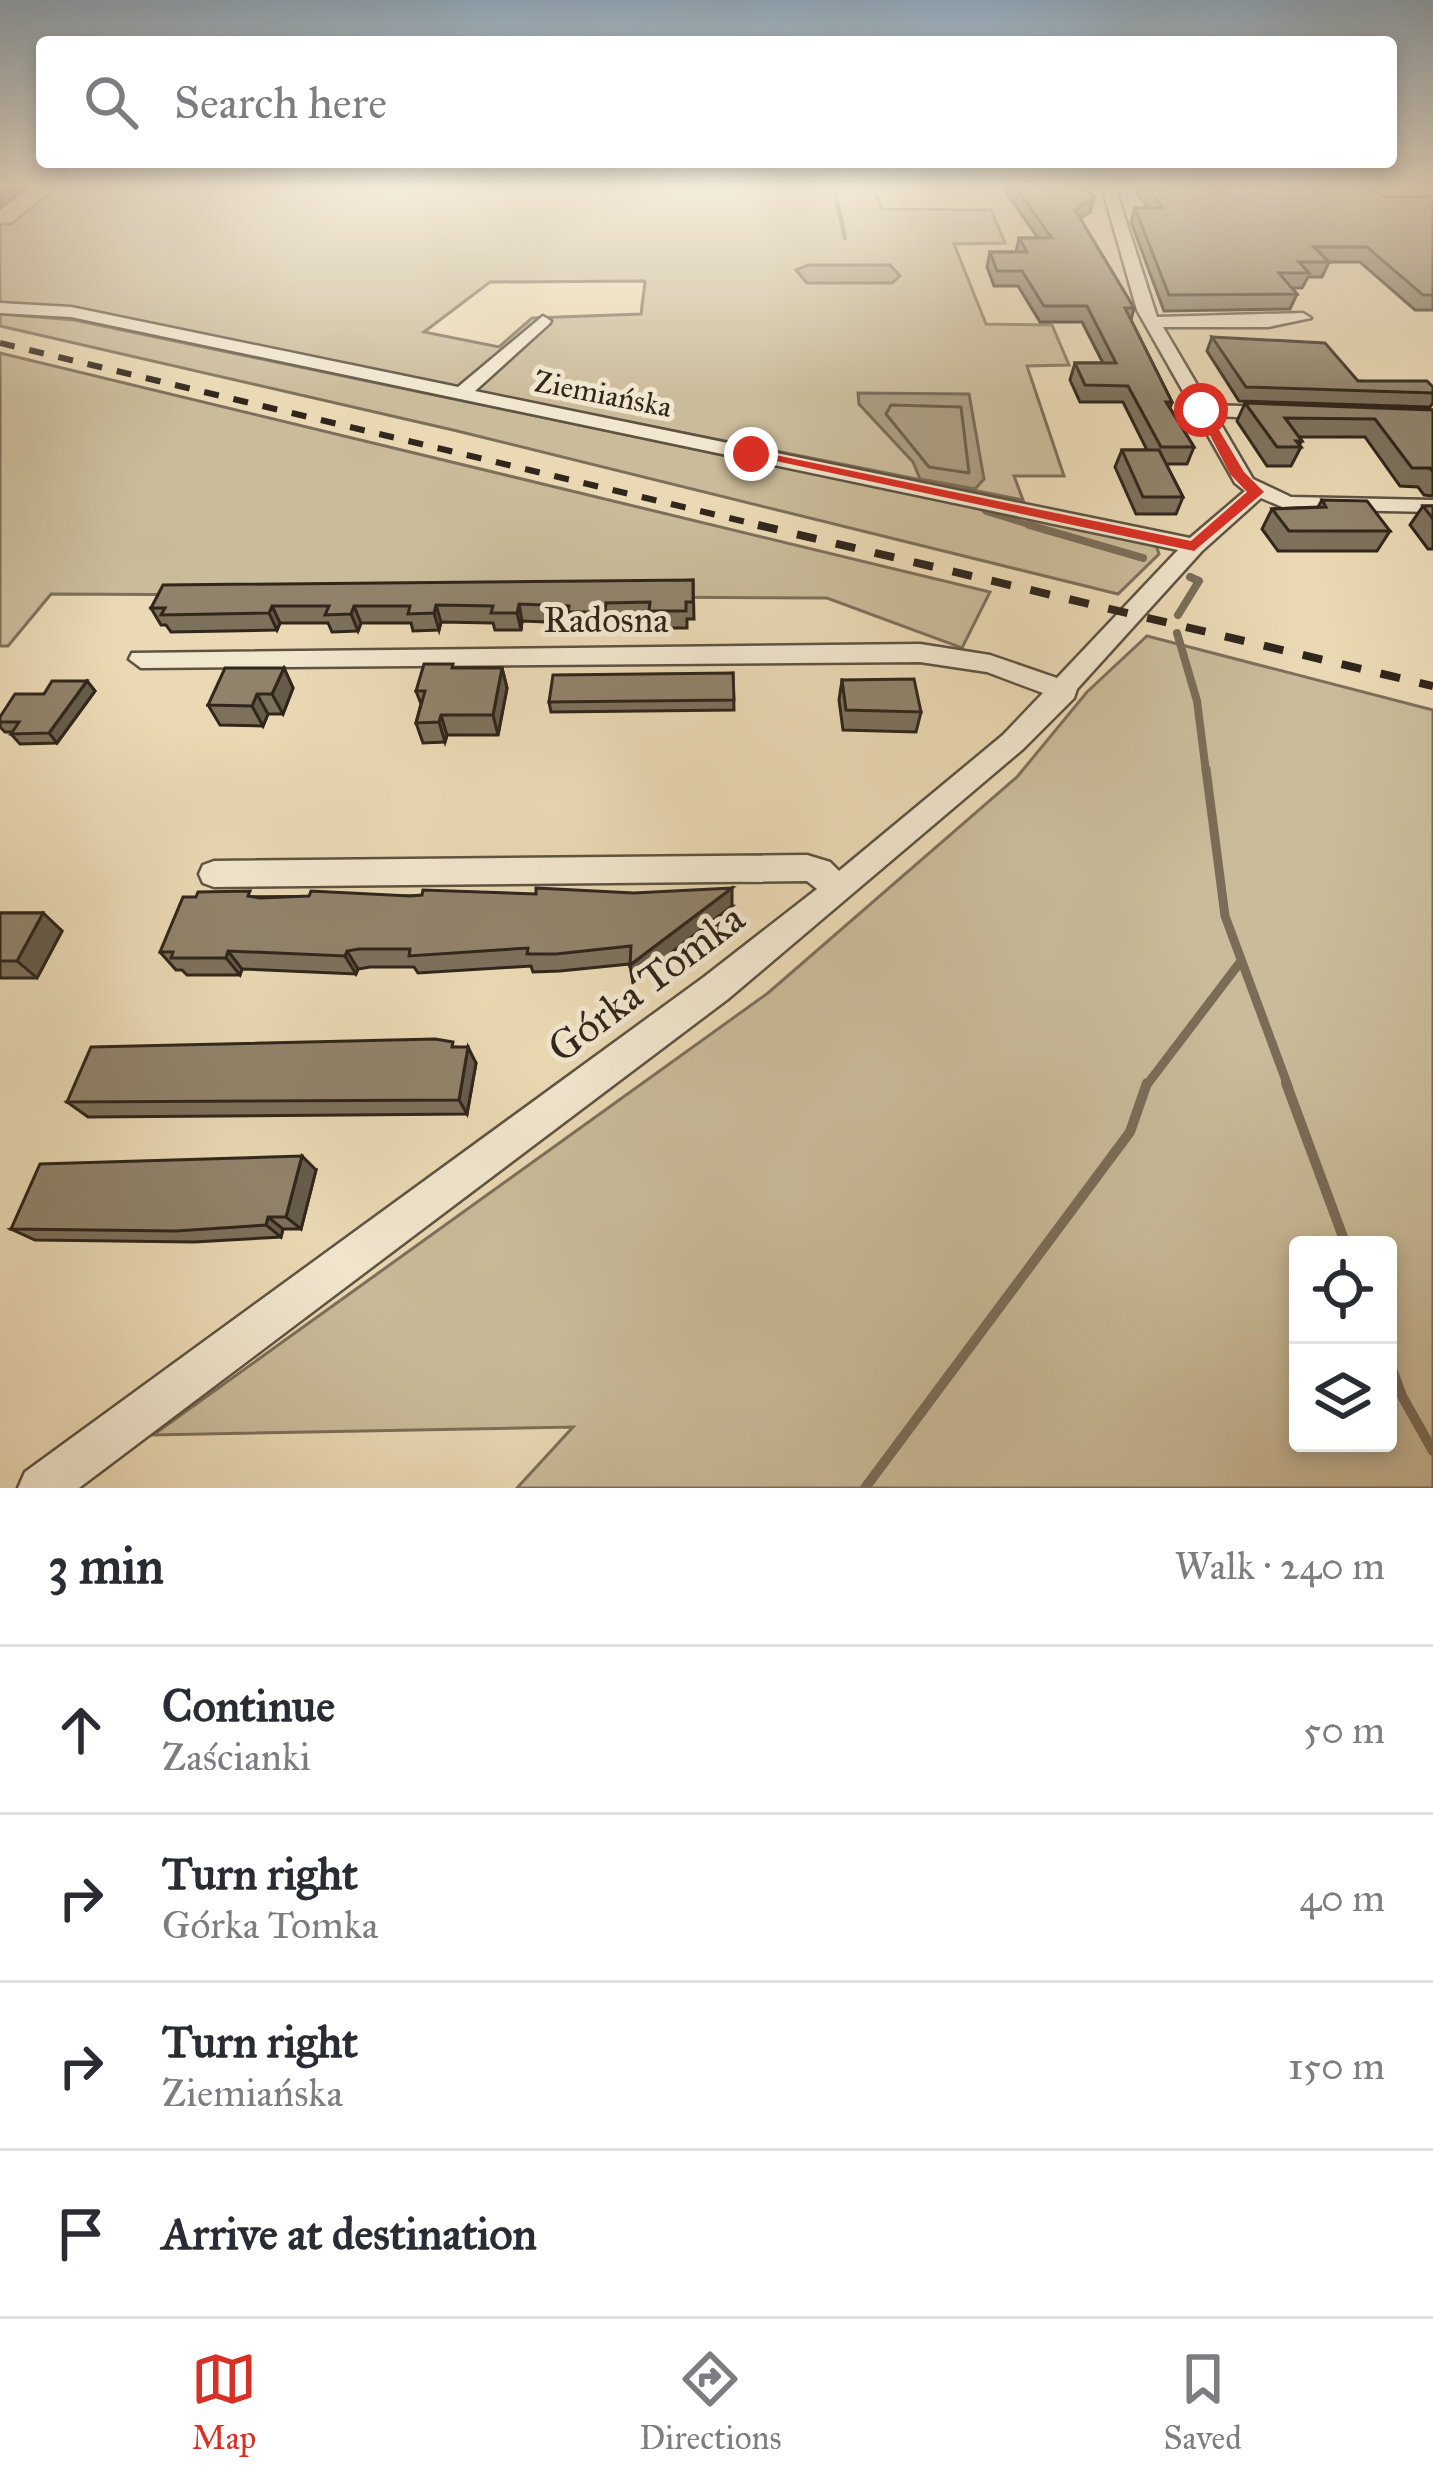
<!DOCTYPE html>
<meta charset="utf-8">
<style>
body{margin:0;font-family:"IM FELL Great Primer",serif;background:#f7f7f7;color:#2b2b33}
.controls{position:absolute;right:36px;bottom:36px;display:grid;overflow:hidden;border-radius:12px;box-shadow:0 6px 18px #0003}
.controls button{width:108px;height:108px;display:grid;place-items:center;padding:0;border:0;border-bottom:3px solid #e1e1e2;background:#fff;color:#2b2b33;font:60px sans-serif}
.stop{position:absolute;width:36px;height:36px;margin:-27px;border:9px solid #d93025;border-radius:50%;background:#fff}
.stop.end{background:#d93025;border-color:#fff;box-shadow:0 3px 12px #0008}
.list{margin:0;padding:0;list-style:none}
h2{display:flex;justify-content:space-between;align-items:center;height:156px;margin:0;padding:0 48px;font-size:51px}
h2 small{font-size:39px;font-weight:400;color:#7c7c81}
.list li{display:grid;grid-template-columns:78px 1fr auto;gap:36px;align-items:center;box-sizing:border-box;height:168px;padding:0 48px;border-top:3px solid #e1e1e2}
.list b{display:block;font-size:45px;white-space:nowrap}
.list p{margin:0;font-size:39px;white-space:nowrap;color:#7c7c81}
.list em{font-size:39px;font-style:normal;color:#7c7c81}
.icon{flex:none;width:66px;height:66px;fill:none;stroke:currentColor;stroke-width:2;stroke-linecap:round;stroke-linejoin:round}
.map{position:relative;flex:none;width:1433px;height:1488px;overflow:hidden}
.search{position:absolute;background:#fff;box-shadow:0 6px 18px #0003;left:36px;right:36px;top:36px;height:132px;display:flex;align-items:center;gap:30px;box-sizing:border-box;padding:0 42px;border-radius:12px;color:#7c7c81;font-size:45px}
.sheet{height:828px;background:#fff}
nav{display:flex;justify-content:space-around;align-items:center;box-sizing:border-box;height:168px;border-top:3px solid #e1e1e2;background:#fff;font-size:33px;color:#7c7c81}
nav a{display:grid;justify-items:center;gap:6px}
nav .on{color:#d93025}
.map>svg:first-child{display:block}
</style>
<div class="map">
<svg width="1433" height="1488" viewBox="0 0 1433 1488">
<rect width="100%" height="100%" fill="#ead9b4"/>
<filter id="stains"><feTurbulence type="fractalNoise" baseFrequency=".00167" numOctaves="4"/><feColorMatrix values="0 0 0 0 .2 0 0 0 0 .09 0 0 0 0 .02 0 0 0 .5 -.17"/></filter>
<radialGradient id="worn" r=".72"><stop offset=".6" stop-color="#630" stop-opacity="0"/><stop offset="1" stop-color="#630" stop-opacity=".3"/></radialGradient>
<path fill="#cabb9a" stroke="#7d705b" stroke-width="3" fill-rule="evenodd" d="M 57,187 L 874,187 L 882,209 L 991,210 L 1005,243 L 954,244 L 986,324 L 1052,325 L 1069,365 L 1027,366 L 1064,476 L 1014,476 L 1023,500 L 371,371 L 79,308 L 0,303 L 0,224 L 12,224 ZM 490,282 L 644,281 L 645,282 L 641,314 L 532,318 L 499,347 L 424,332 Z
M 0,314 L 74,320 L 1156,545 L 1159,554 L 1118,594 L 453,430 L 0,326 Z
M 0,353 L 990,592 L 962,648 L 827,598 L 51,594 L 8,646 L 0,646 Z
M 1147,636 L 1433,710 L 1433,1488 L 517,1488 L 573,1427 L 153,1435 L 768,993 L 1017,777 L 1087,692 ZM 1298,1245 L 1388,1245 L 1388,1443 L 1298,1443 Z"/>
<path fill="#ab9c80" stroke="#7a6d58" stroke-width="3" d="M 808,265 L 890,265 L 900,276 L 892,283 L 807,283 L 796,270 Z
M 858,393 L 969,394 L 984,479 L 975,489 L 920,479 L 913,462 L 859,404 Z"/>
<g fill="none" stroke-linecap="round" stroke-linejoin="round">
<path stroke="#6e614e" stroke-width="3" d="M 891,405 L 961,407 L 969,473 L 929,467 L 886,414 Z"/>
<path stroke="#7a6d58" stroke-width="4.5" d="M 834,187 L 845,238"/>
<path stroke="#7a6d58" stroke-width="6" d="M 979,505 L 986,512 L 1039,528"/>
<path stroke="#7a6d58" stroke-width="8" d="M 1029,525 L 1143,558
M 1178,615 L 1199,581 L 1190,577
M 1177,633 L 1197,701 L 1206,772"/>
<path stroke="#7a6d58" stroke-width="9" d="M 1206,769 L 1225,916 L 1288,1086
M 1146,1086 L 1241,961"/>
<path stroke="#7a6d58" stroke-width="10" d="M 1286,1083 L 1346,1245
M 1388,1358 L 1402,1396 L 1433,1451
M 865,1488 L 1130,1132 L 1147,1083"/>
<defs>
<path id="minor" d="M 1102,187 L 1115,187 L 1157,317 L 1303,313 L 1311,318 L 1268,327 L 1163,327 L 1209,405 L 1275,407 L 1284,413 L 1275,419 L 1216,416 L 1253,479 L 1291,497 L 1433,500 L 1433,512 L 1287,509 L 1261,498 L 1202,551 L 1077,689 L 1074,698 L 1023,749 L 728,999 L 79,1488 L 18,1488 L 25,1472 L 704,977 L 817,889 L 807,881 L 214,887 L 203,883 L 199,874 L 203,865 L 214,861 L 807,855 L 830,862 L 839,871 L 1003,735 L 1043,693 L 987,672 L 920,662 L 141,668 L 129,659 L 132,653 L 920,644 L 990,655 L 1057,678 L 1178,550 L 71,317 L 0,313 L 0,303 L 71,307 L 458,387 L 543,316 L 551,321 L 549,324 L 475,391 L 1190,538 L 1245,491 L 1235,483 L 1137,310 Z"/>
</defs>
<use href="#minor" stroke="#5e5342" stroke-width="5"/>
<use href="#minor" fill="#f1e6ce" fill-rule="evenodd"/>
<path stroke="#30261c" stroke-width="6" stroke-dasharray="15 15" stroke-linecap="butt" d="M 0,343 L 771,528"/>
<path stroke="#30261c" stroke-width="8" stroke-dasharray="20 20" stroke-linecap="butt" d="M 758,525 L 1433,686"/>
</g>
<path fill="#7d715c" stroke="#30261c" stroke-width="3" d="M 1003,188 L 1087,188 L 1094,198 L 1090,212 L 1080,218 L 1134,308 L 1131,320 L 1172,402 L 1170,408 L 1194,447 L 1187,464 L 1166,464 L 1183,497 L 1176,514 L 1136,514 L 1115,467 L 1122,450 L 1147,450 L 1123,402 L 1080,402 L 1070,380 L 1075,363 L 1103,363 L 1082,322 L 1040,322 L 1018,286 L 994,286 L 987,267 L 990,252 L 1016,252 L 1019,238 L 1038,238 Z
M 1133,188 L 1356,188 L 1384,197 L 1433,197 L 1433,310 L 1415,310 L 1360,262 L 1329,262 L 1322,277 L 1308,277 L 1302,288 L 1292,288 L 1297,294 L 1290,309 L 1164,311 L 1131,222 L 1135,208 L 1148,208 Z
M 1212,337 L 1358,381 L 1433,387 L 1433,403 L 1430,407 L 1239,401 L 1207,351 Z
M 1245,403 L 1433,410 L 1433,496 L 1424,495 L 1418,487 L 1400,486 L 1365,437 L 1299,437 L 1302,441 L 1299,445 L 1301,447 L 1291,466 L 1267,466 L 1237,421 Z
M 1322,500 L 1390,531 L 1377,551 L 1278,551 L 1262,529 L 1272,509 L 1318,507 Z
M 1423,506 L 1433,506 L 1433,549 L 1428,549 L 1410,525 Z
M 693,580 L 694,619 L 687,619 L 687,628 L 650,628 L 650,620 L 608,620 L 607,629 L 571,629 L 570,623 L 522,621 L 521,630 L 495,630 L 493,623 L 441,622 L 439,630 L 413,631 L 411,623 L 361,623 L 358,631 L 332,632 L 328,623 L 280,623 L 277,630 L 171,632 L 166,625 L 161,625 L 151,608 Z
M 284,668 L 293,688 L 283,714 L 268,714 L 263,726 L 220,725 L 208,705 Z
M 454,668 L 502,668 L 507,688 L 498,735 L 447,735 L 445,742 L 423,743 L 416,723 L 421,704 L 416,691 Z
M 733,673 L 734,710 L 551,712 L 549,702 Z
M 842,680 L 921,712 L 916,732 L 843,730 L 839,700 Z
M 87,681 L 95,691 L 57,743 L 20,744 L 11,734 L 12,732 L 5,732 L 0,727 L 0,717 L 44,694 Z
M 410,896 L 732,906 L 633,982 L 630,964 L 560,971 L 533,972 L 531,966 L 418,973 L 414,967 L 370,967 L 358,969 L 356,974 L 242,969 L 240,975 L 187,975 L 182,970 L 176,970 L 160,952 L 196,897 Z
M 0,913 L 43,913 L 62,931 L 37,978 L 0,978 Z
M 456,1047 L 476,1063 L 467,1114 L 88,1117 L 67,1102 Z
M 316,1170 L 301,1229 L 283,1229 L 281,1237 L 194,1242 L 35,1240 L 11,1229 Z"/>
<path fill="#665c4b" stroke="#30261c" stroke-width="3" d="M 6,188 L 26,188 L 0,208 L 0,192 Z
M 1094,198 L 1090,212 L 1071,224 L 1075,210 Z
M 519,604 L 522,621 L 521,630 L 517,613 Z
M 436,605 L 441,622 L 439,630 L 434,613 Z
M 272,606 L 280,623 L 277,630 L 269,613 Z
M 354,606 L 361,623 L 358,631 L 351,614 Z
M 284,668 L 293,688 L 283,714 L 272,694 Z
M 502,668 L 507,688 L 498,735 L 493,715 Z
M 87,681 L 95,691 L 57,743 L 49,733 Z
M 257,694 L 268,714 L 263,726 L 252,706 Z
M 441,715 L 447,735 L 445,742 L 439,722 Z
M 732,888 L 732,906 L 633,982 L 630,965 Z
M 43,913 L 62,931 L 37,978 L 17,961 Z
M 228,951 L 242,969 L 240,975 L 226,958 Z
M 347,951 L 358,969 L 356,974 L 345,956 Z
M 468,1047 L 476,1063 L 467,1114 L 459,1100 Z
M 302,1156 L 316,1170 L 301,1229 L 286,1217 Z
M 268,1217 L 283,1229 L 281,1237 L 266,1225 Z"/>
<path fill="#91836b" stroke="#30261c" stroke-width="3" d="M 1016,188 L 1087,188 L 1094,198 L 1075,210 L 1134,308 L 1125,308 L 1172,402 L 1166,402 L 1194,447 L 1161,447 L 1128,386 L 1085,385 L 1075,363 L 1116,363 L 1087,306 L 1044,306 L 1022,271 L 997,271 L 990,252 L 1027,252 L 1019,238 L 1052,238 Z
M 1148,188 L 1356,188 L 1375,189 L 1384,197 L 1433,197 L 1433,295 L 1423,295 L 1367,247 L 1314,247 L 1329,262 L 1299,262 L 1309,273 L 1279,273 L 1297,294 L 1169,295 L 1135,208 L 1163,208 Z
M 1212,337 L 1325,343 L 1358,381 L 1427,381 L 1433,387 L 1433,393 L 1246,387 Z
M 1245,403 L 1433,410 L 1433,472 L 1430,468 L 1412,468 L 1375,419 L 1285,418 L 1302,441 L 1296,441 L 1301,447 L 1277,447 Z
M 1122,450 L 1159,450 L 1183,497 L 1143,497 Z
M 1322,500 L 1367,501 L 1390,531 L 1289,531 L 1272,509 L 1326,507 Z
M 1423,506 L 1433,506 L 1433,519 Z
M 693,580 L 693,602 L 686,602 L 686,611 L 649,611 L 650,602 L 606,603 L 605,612 L 568,612 L 569,606 L 519,604 L 517,613 L 491,613 L 493,606 L 436,605 L 434,613 L 408,614 L 410,606 L 354,606 L 351,614 L 325,615 L 329,606 L 272,606 L 269,613 L 161,615 L 165,608 L 151,608 L 163,585 Z
M 424,664 L 453,664 L 452,668 L 502,668 L 493,715 L 441,715 L 439,722 L 416,723 L 425,691 L 416,691 Z
M 225,668 L 284,668 L 272,694 L 257,694 L 252,706 L 208,705 Z
M 733,673 L 734,700 L 549,702 L 553,675 Z
M 914,679 L 921,712 L 846,710 L 842,680 Z
M 52,681 L 87,681 L 49,733 L 11,734 L 19,722 L 0,722 L 0,717 L 15,694 L 44,694 Z
M 536,888 L 634,893 L 732,888 L 630,965 L 631,946 L 556,954 L 527,954 L 528,948 L 409,956 L 410,949 L 359,949 L 347,951 L 345,956 L 228,951 L 226,958 L 171,958 L 173,952 L 160,952 L 183,897 L 196,897 L 198,892 L 250,891 L 248,896 L 260,898 L 309,896 L 311,891 L 410,896 L 422,895 L 423,890 L 536,894 Z
M 0,913 L 43,913 L 17,961 L 0,961 Z
M 435,1039 L 453,1042 L 452,1047 L 468,1047 L 459,1100 L 67,1102 L 91,1047 Z
M 302,1156 L 286,1217 L 268,1217 L 266,1225 L 176,1231 L 11,1229 L 40,1164 Z"/>
<linearGradient id="sky" x2="0" y2="1"><stop stop-color="#8faabe"/><stop offset="0.47" stop-color="#f6eedd"/><stop offset="1" stop-color="#f6eedd" stop-opacity="0"/></linearGradient>
<rect width="1433" height="396" fill="url(#sky)"/>
<path fill="#d93025" d="M 1196,408 L 1206,408 L 1244,472 L 1264,492 L 1194,551 L 744,454 L 751,450 L 1191,541 L 1247,492 L 1230,474 Z"/>
<g text-anchor="middle" dominant-baseline="central" stroke-width="10" stroke-linejoin="round" paint-order="stroke">
<g font-size="30" fill="#30261c" stroke="#f1e6ce">
<text transform="translate(603 394) rotate(11)">Ziemiańska</text>
</g>
<g font-size="36" fill="#30261c" stroke="#f1e6ce">
<text x="606" y="620">Radosna</text>
</g>
<g font-size="42" fill="#30261c" stroke="#f1e6ce">
<text transform="translate(646 983) rotate(-37)">Górka Tomka</text>
</g>
</g>
<rect width="100%" height="100%" filter="url(#stains)"/>
<rect width="100%" height="100%" fill="url(#worn)"/>
</svg>
<div class="controls">
<button><svg class="icon" aria-label="locate" viewBox="0 0 24 24"><circle cx="12" cy="12" r="6"/><path d="M12 2v4M12 18v4M2 12h4M18 12h4"/></svg></button>
<button><svg class="icon" aria-label="layers" viewBox="0 0 24 24"><path d="M12 4l9 5-9 5-9-5zM3 14l9 5 9-5"/></svg></button>
</div>
<div class="stop" style="left:1201px;top:410px"></div>
<div class="stop end" style="left:751px;top:454px"></div>
<div class="search"><svg class="icon" aria-label="search" viewBox="0 0 24 24"><circle cx="10" cy="10" r="6"/><path d="M15 15l6 6"/></svg>Search here</div>
</div>
<section class="sheet">
<h2>3 min<small>Walk · 240 m</small></h2>
<ul class="list">
<li><svg class="icon" aria-label="ahead" viewBox="0 0 24 24"><path d="M12 20V5M6 11l6-6 6 6"/></svg><div><b>Continue</b><p>Zaścianki</p></div><em>50 m</em></li>
<li><svg class="icon" aria-label="right" viewBox="0 0 24 24"><path d="M7 20v-9h11M14 6l5 5-5 5"/></svg><div><b>Turn right</b><p>Górka Tomka</p></div><em>40 m</em></li>
<li><svg class="icon" aria-label="right" viewBox="0 0 24 24"><path d="M7 20v-9h11M14 6l5 5-5 5"/></svg><div><b>Turn right</b><p>Ziemiańska</p></div><em>150 m</em></li>
<li><svg class="icon" aria-label="arrive" viewBox="0 0 24 24"><path d="M6 21V4h12l-3 4 3 4H6"/></svg><div><b>Arrive at destination</b></div></li>
</ul>
</section>
<nav>
<a class="on"><svg class="icon" aria-label="map" viewBox="0 0 24 24"><path d="M3 6l6-2 6 2 6-2v14l-6 2-6-2-6 2zM9 4v14M15 6v14"/></svg>Map</a>
<a><svg class="icon" aria-label="directions" viewBox="0 0 24 24"><path d="M12 3l9 9-9 9-9-9zM9 14v-3h6M13 9l2 2-2 2"/></svg>Directions</a>
<a><svg class="icon" aria-label="saved" viewBox="0 0 24 24"><path d="M7 4h10v16l-5-4-5 4z"/></svg>Saved</a>
</nav>
